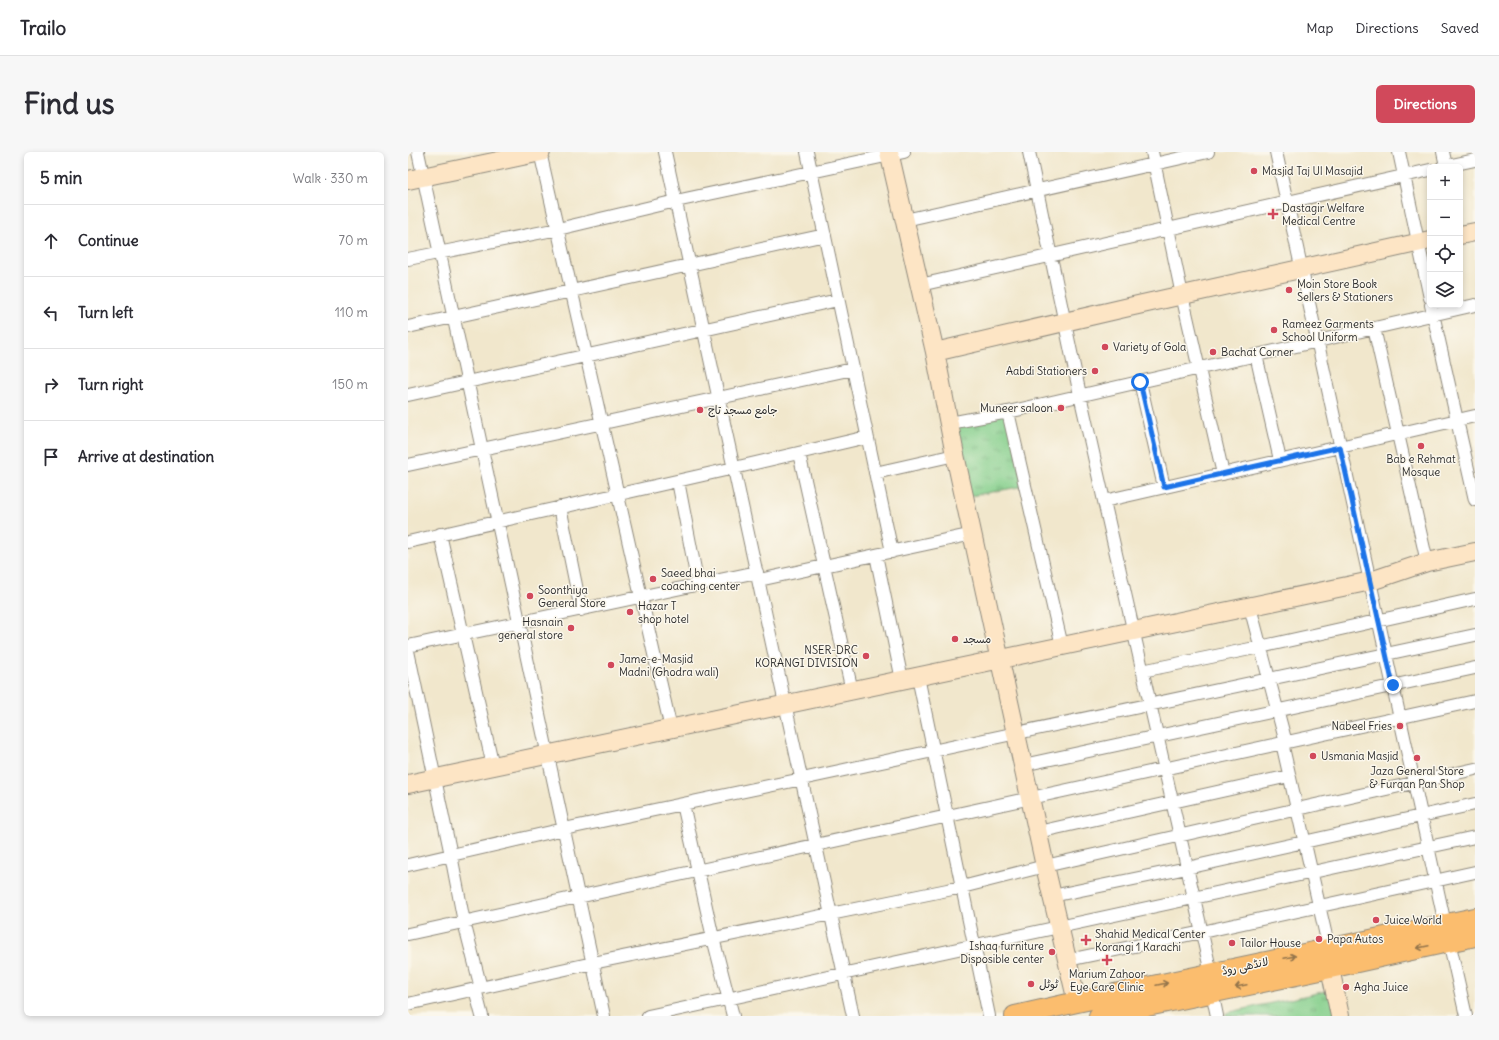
<!DOCTYPE html>
<meta charset="utf-8">
<style>
body{margin:0;font-family:Delius,"Playpen Sans Arabic",sans-serif;background:#f7f7f7;color:#2b2b33}
.controls{position:absolute;right:12px;top:12px;display:grid;overflow:hidden;border-radius:6px;box-shadow:0 2px 6px #0003}
.controls button{width:36px;height:36px;display:grid;place-items:center;padding:0;border:0;border-bottom:1px solid #e1e1e2;background:#fff;color:#2b2b33;font:20px sans-serif}
.stop{position:absolute;width:12px;height:12px;margin:-9px;border:3px solid #1a73e8;border-radius:50%;background:#fff}
.stop.end{background:#1a73e8;border-color:#fff;box-shadow:0 1px 4px #0008}
.list{margin:0;padding:0;list-style:none}
h2{display:flex;justify-content:space-between;align-items:center;height:52px;margin:0;padding:0 16px;font-size:17px}
h2 small{font-size:13px;font-weight:400;color:#7c7c81}
.list li{display:grid;grid-template-columns:26px 1fr auto;gap:12px;align-items:center;box-sizing:border-box;height:72px;padding:0 16px;border-top:1px solid #e1e1e2}
.list b{display:block;font-size:15px;white-space:nowrap}
.list em{font-size:13px;font-style:normal;color:#7c7c81}
.icon{flex:none;width:22px;height:22px;fill:none;stroke:currentColor;stroke-width:2;stroke-linecap:round;stroke-linejoin:round}
.map{position:relative;flex:none;width:1067px;height:864px;overflow:hidden;border-radius:6px}
header{display:flex;align-items:center;gap:24px;box-sizing:border-box;height:56px;padding:0 20px;background:#fff;border-bottom:1px solid #e1e1e2}
header strong{font-size:19px}
nav{display:flex;gap:22px;margin-inline-start:auto;font-size:14px}
.intro{display:flex;align-items:center;justify-content:space-between;box-sizing:border-box;height:96px;padding:0 24px}
h1{margin:0;font-size:28px}
.button{padding:10px 18px;border-radius:6px;background:#d1495b;color:#fff;font-size:14px;font-weight:700}
main{display:flex;gap:24px;padding:0 24px}
aside{flex:1;background:#fff;border-radius:6px;box-shadow:0 2px 6px #0003}
.map>svg:first-child{display:block}
</style>
<header>
<strong>Trailo</strong>
<nav><a>Map</a><a>Directions</a><a>Saved</a></nav>
</header>
<div class="intro"><h1>Find us</h1><a class="button">Directions</a></div>
<main>
<aside>
<h2>5 min<small>Walk · 330 m</small></h2>
<ul class="list">
<li><svg class="icon" aria-label="ahead" viewBox="0 0 24 24"><path d="M12 20V5M6 11l6-6 6 6"/></svg><div><b>Continue</b></div><em>70 m</em></li>
<li><svg class="icon" aria-label="left" viewBox="0 0 24 24"><path d="M17 20v-9H6M10 6l-5 5 5 5"/></svg><div><b>Turn left</b></div><em>110 m</em></li>
<li><svg class="icon" aria-label="right" viewBox="0 0 24 24"><path d="M7 20v-9h11M14 6l5 5-5 5"/></svg><div><b>Turn right</b></div><em>150 m</em></li>
<li><svg class="icon" aria-label="arrive" viewBox="0 0 24 24"><path d="M6 21V4h12l-3 4 3 4H6"/></svg><div><b>Arrive at destination</b></div></li>
</ul>
</aside>
<div class="map">
<svg width="1067" height="864" viewBox="0 0 1067 864">
<defs>
<pattern id="grass-tufts" width="24" height="20" patternUnits="userSpaceOnUse"><rect width="24" height="20" fill="#85cf8c"/><path d="M3 7l-1-3M5 7V3M7 7l1-3M15 17l-1-3M17 17v-4M19 17l1-3" fill="none" stroke="#6da873"/></pattern>
</defs>
<rect width="100%" height="100%" fill="#fbf7ec"/>
<filter id="ink" filterUnits="userSpaceOnUse"><feTurbulence type="fractalNoise" baseFrequency=".025" numOctaves="2"/><feDisplacementMap in="SourceGraphic" scale="8" xChannelSelector="R" yChannelSelector="G"/><feConvolveMatrix kernelMatrix="1 2 1 2 8 2 1 2 1" color-interpolation-filters="sRGB"/></filter>
<filter id="wash" filterUnits="userSpaceOnUse"><feTurbulence type="fractalNoise" baseFrequency=".012" numOctaves="4" result="noise"/><feDisplacementMap in="SourceGraphic" scale="16" xChannelSelector="R" yChannelSelector="G"/><feGaussianBlur stdDeviation="0.9" result="paint"/><feColorMatrix in="noise" values="0 0 0 0 0 0 0 0 0 0 0 0 0 0 0 0 0 1.4 0 .05"/><feComposite in="paint" operator="in"/></filter>
<g filter="url(#wash)">
<rect width="100%" height="100%" fill="#f1e7cc"/>
<path fill="url(#grass-tufts)" stroke="#587d5c" d="M 600,260 L 616,334 L 557,345 L 542,271 Z
M 923,838 L 928,864 L 818,864 L 818,861 Z"/>
</g>
<g filter="url(#ink)">
<g fill="none" stroke-linecap="round" stroke-linejoin="round">
<defs>
<path id="street" d="M 10,0 L 196,864
M 132,0 L 263,577
M 257,0 L 445,864
M 399,0 L 484,400
M 621,0 L 672,243 L 803,821
M 744,0 L 774,143 L 815,322
M 868,0 L 1037,772
M 991,0 L 1022,146
M 1035,0 L 1038,14
M 1034,15 L 1067,8
M 497,68 L 800,0
M 0,107 L 150,77 L 268,49 L 496,0
M 512,133 L 1022,18
M 1023,153 L 1067,348
M 0,175 L 417,83
M 966,176 L 1019,410
M 848,203 L 872,308
M 732,230 L 756,335
M 0,243 L 430,148
M 600,260 L 654,494
M 542,271 L 600,260 L 1067,153
M 391,301 L 444,539
M 0,313 L 445,217
M 467,321 L 547,303
M 270,329 L 290,433
M 696,349 L 1067,264
M 152,355 L 173,458
M 32,382 L 85,614
M 0,390 L 326,316 L 459,285
M 468,403 L 494,528
M 351,428 L 565,382
M 842,455 L 878,591
M 0,494 L 349,420
M 0,499 L 43,703 L 56,770 L 73,836
M 734,519 L 852,495 L 1067,447
M 510,525 L 581,864
M 874,591 L 921,797
M 615,613 L 1067,516
M 275,652 L 305,786 L 325,864
M 630,680 L 881,624
M 0,713 L 156,677 L 394,627 L 1067,483
M 644,744 L 779,716 L 1067,652
M 0,782 L 1067,549
M 1041,789 L 1058,864
M 660,808 L 794,780 L 1067,720
M 67,837 L 74,864
M 804,840 L 809,864
M 0,852 L 185,811 L 554,735 L 637,714 L 1067,617
M 240,864 L 1067,685"/>
<path id="secondary" d="M 481,0 L 527,200 L 547,303 L 637,714 L 669,850
M 0,28 L 133,0
M 1052,83 L 1067,80
M 527,200 L 721,155 L 1022,88
M 0,632 L 963,429 L 1019,410 L 1067,400
M 922,816 L 932,864"/>
<path id="primary" d="M 607,864 L 669,850 L 1067,766
M 691,864 L 922,816 L 1067,784"/>
</defs>
<use href="#street" stroke="#8e897c" stroke-width="14"/>
<use href="#secondary" stroke="#8e897c" stroke-width="20"/>
<use href="#primary" stroke="#8e897c" stroke-width="22"/>
<use href="#street" stroke="#fff" stroke-width="12"/>
<use href="#secondary" stroke="#fde5c5" stroke-width="18"/>
<use href="#primary" stroke="#fbbd6e" stroke-width="20"/>
</g>
<defs><path id="oneway-shaft" d="M-6 0H5M1.5-3L5.5 0L1.5 3" fill="none" stroke-width="1.6" stroke-linecap="round" stroke-linejoin="round"/></defs>
<g stroke="#93744c">
<use href="#oneway-shaft" transform="translate(1015 795) rotate(168)"/>
<use href="#oneway-shaft" transform="translate(882 805) rotate(-12)"/>
<use href="#oneway-shaft" transform="translate(754 832) rotate(-12)"/>
<use href="#oneway-shaft" transform="translate(833 834) rotate(168)"/>
</g>
</g>
<g fill="none" stroke-linecap="round" stroke-linejoin="round" filter="url(#ink)">
<path stroke="#1a73e8" stroke-width="5" d="M 732,230 L 756,335 L 932,295 L 985,533"/>
</g>
<g fill="#d1495b" stroke="#fbf7ec" stroke-width="1.5">
<circle cx="846" cy="19" r="4"/>
<path d="M863 56h4v4h4v4h-4v4h-4v-4h-4v-4h4z"/>
<circle cx="881" cy="138" r="4"/>
<circle cx="866" cy="178" r="4"/>
<circle cx="697" cy="195" r="4"/>
<circle cx="805" cy="200" r="4"/>
<circle cx="687" cy="219" r="4"/>
<circle cx="653" cy="256" r="4"/>
<circle cx="292" cy="258" r="4"/>
<circle cx="1013" cy="294" r="4"/>
<circle cx="245" cy="427" r="4"/>
<circle cx="122" cy="444" r="4"/>
<circle cx="222" cy="460" r="4"/>
<circle cx="163" cy="476" r="4"/>
<circle cx="547" cy="487" r="4"/>
<circle cx="458" cy="504" r="4"/>
<circle cx="203" cy="513" r="4"/>
<circle cx="992" cy="574" r="4"/>
<circle cx="905" cy="604" r="4"/>
<circle cx="1009" cy="606" r="4"/>
<circle cx="968" cy="768" r="4"/>
<circle cx="911" cy="787" r="4"/>
<path d="M676 782h4v4h4v4h-4v4h-4v-4h-4v-4h4z"/>
<circle cx="824" cy="791" r="4"/>
<circle cx="644" cy="800" r="4"/>
<path d="M697 802h4v4h4v4h-4v4h-4v-4h-4v-4h4z"/>
<circle cx="623" cy="832" r="4"/>
<circle cx="938" cy="835" r="4"/>
</g>
<g text-anchor="middle" dominant-baseline="central" stroke-width="3" stroke-linejoin="round" paint-order="stroke">
<g font-size="11" fill="#2b2b2b" stroke="#fbf7ec" text-anchor="start">
<text x="854" y="19">Masjid Taj Ul Masajid</text>
<text x="874" y="56">Dastagir Welfare<tspan x="874" dy="13">Medical Centre</tspan></text>
<text x="889" y="132">Moin Store Book<tspan x="889" dy="13">Sellers &amp; Stationers</tspan></text>
<text x="874" y="172">Rameez Garments<tspan x="874" dy="13">School Uniform</tspan></text>
<text x="705" y="195">Variety of Gola</text>
<text x="813" y="200">Bachat Corner</text>
<text x="679" y="219" text-anchor="end">Aabdi Stationers</text>
<text x="645" y="256" text-anchor="end">Muneer saloon</text>
<text x="300" y="258">جامع مسجد تاج</text>
<text x="1013" y="307" text-anchor="middle">Bab e Rehmat<tspan x="1013" dy="13">Mosque</tspan></text>
<text x="253" y="421">Saeed bhai<tspan x="253" dy="13">coaching center</tspan></text>
<text x="130" y="438">Soonthiya<tspan x="130" dy="13">General Store</tspan></text>
<text x="230" y="454">Hazar T<tspan x="230" dy="13">shop hotel</tspan></text>
<text x="155" y="470" text-anchor="end">Hasnain<tspan x="155" dy="13">general store</tspan></text>
<text x="555" y="487">مسجد</text>
<text x="450" y="498" text-anchor="end">NSER-DRC<tspan x="450" dy="13">KORANGI DIVISION</tspan></text>
<text x="211" y="507">Jame-e-Masjid<tspan x="211" dy="13">Madni (Ghodra wali)</tspan></text>
<text x="984" y="574" text-anchor="end">Nabeel Fries</text>
<text x="913" y="604">Usmania Masjid</text>
<text x="1009" y="619" text-anchor="middle">Jaza General Store<tspan x="1009" dy="13">&amp; Furqan Pan Shop</tspan></text>
<text x="976" y="768">Juice World</text>
<text x="687" y="782">Shahid Medical Center<tspan x="687" dy="13">Korangi 1 Karachi</tspan></text>
<text x="919" y="787">Papa Autos</text>
<text x="832" y="791">Tailor House</text>
<text x="636" y="794" text-anchor="end">Ishaq furniture<tspan x="636" dy="13">Disposible center</tspan></text>
<text x="699" y="822" text-anchor="middle">Marium Zahoor<tspan x="699" dy="13">Eye Care Clinic</tspan></text>
<text x="631" y="832">ٹوٹل</text>
<text x="946" y="835">Agha Juice</text>
</g>
<g font-size="11" fill="#2b2b2b" stroke="#fbf7ec">
<text transform="translate(837 814) rotate(-12)">لانڈھی روڈ</text>
</g>
</g>
</svg>
<div class="controls">
<button>+</button>
<button>−</button>
<button><svg class="icon" aria-label="locate" viewBox="0 0 24 24"><circle cx="12" cy="12" r="6"/><path d="M12 2v4M12 18v4M2 12h4M18 12h4"/></svg></button>
<button><svg class="icon" aria-label="layers" viewBox="0 0 24 24"><path d="M12 4l9 5-9 5-9-5zM3 14l9 5 9-5"/></svg></button>
</div>
<div class="stop" style="left:732px;top:230px"></div>
<div class="stop end" style="left:985px;top:533px"></div>
</div>
</main>
